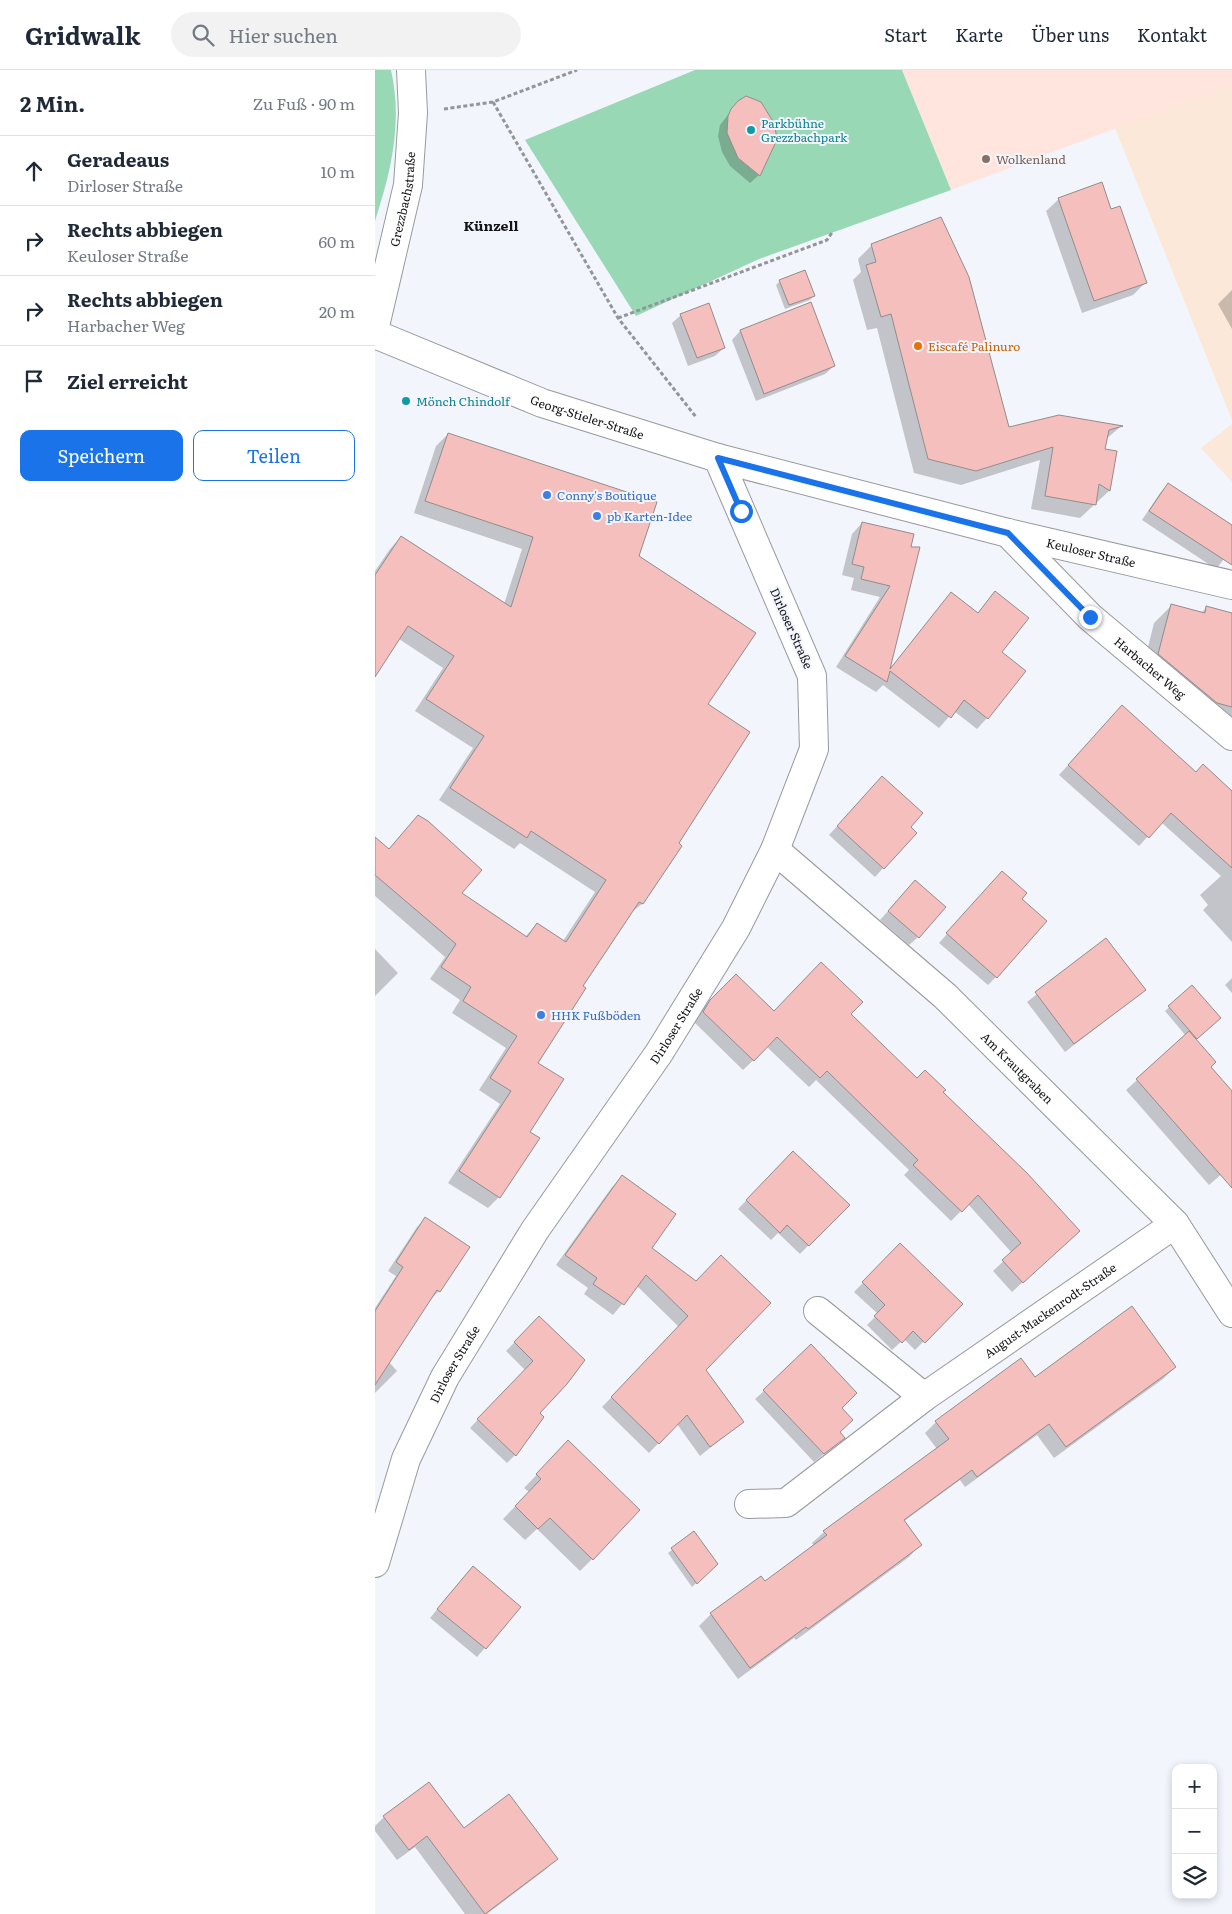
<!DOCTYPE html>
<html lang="de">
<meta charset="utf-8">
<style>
body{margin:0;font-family:Literata,serif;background:#f2f2f3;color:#1f2937}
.controls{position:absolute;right:15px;bottom:15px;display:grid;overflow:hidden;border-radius:10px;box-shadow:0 2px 8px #0003}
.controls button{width:45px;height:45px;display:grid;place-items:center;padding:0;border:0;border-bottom:1px solid #e0e1e3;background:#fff;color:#1f2937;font:25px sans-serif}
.stop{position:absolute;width:15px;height:15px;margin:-11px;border:4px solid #1a73e8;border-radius:50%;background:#fff}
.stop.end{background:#1a73e8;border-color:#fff;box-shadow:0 1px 5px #0008}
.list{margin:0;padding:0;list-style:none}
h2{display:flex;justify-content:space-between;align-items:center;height:65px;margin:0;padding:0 20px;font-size:21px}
h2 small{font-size:16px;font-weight:400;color:#747a83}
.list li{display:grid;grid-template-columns:32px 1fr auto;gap:15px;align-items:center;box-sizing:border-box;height:70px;padding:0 20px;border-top:1px solid #e0e1e3}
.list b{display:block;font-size:19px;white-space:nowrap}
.list p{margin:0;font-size:16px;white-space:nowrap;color:#747a83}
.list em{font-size:16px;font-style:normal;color:#747a83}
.actions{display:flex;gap:10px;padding:15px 20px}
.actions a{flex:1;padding:11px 0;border:1px solid #1a73e8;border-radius:10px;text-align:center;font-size:18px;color:#1a73e8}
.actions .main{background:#1a73e8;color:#fff}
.icon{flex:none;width:28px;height:28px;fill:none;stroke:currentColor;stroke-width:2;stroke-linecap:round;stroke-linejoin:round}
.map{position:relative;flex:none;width:857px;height:1844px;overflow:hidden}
header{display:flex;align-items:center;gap:30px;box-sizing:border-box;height:70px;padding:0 25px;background:#fff;border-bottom:1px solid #e0e1e3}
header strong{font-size:24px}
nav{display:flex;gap:28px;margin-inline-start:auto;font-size:18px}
.search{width:350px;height:45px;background:#f2f2f3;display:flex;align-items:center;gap:12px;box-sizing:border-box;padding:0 18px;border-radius:28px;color:#747a83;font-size:19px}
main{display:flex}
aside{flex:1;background:#fff}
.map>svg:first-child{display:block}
</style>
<header>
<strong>Gridwalk</strong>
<div class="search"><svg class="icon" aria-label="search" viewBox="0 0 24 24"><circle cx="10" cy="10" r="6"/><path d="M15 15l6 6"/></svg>Hier suchen</div>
<nav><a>Start</a><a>Karte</a><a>Über uns</a><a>Kontakt</a></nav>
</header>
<main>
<aside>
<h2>2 Min.<small>Zu Fuß · 90 m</small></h2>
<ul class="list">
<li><svg class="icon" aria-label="ahead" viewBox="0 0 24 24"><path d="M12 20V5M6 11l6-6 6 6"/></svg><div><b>Geradeaus</b><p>Dirloser Straße</p></div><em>10 m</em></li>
<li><svg class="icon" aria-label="right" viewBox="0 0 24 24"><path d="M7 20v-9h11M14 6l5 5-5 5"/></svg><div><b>Rechts abbiegen</b><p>Keuloser Straße</p></div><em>60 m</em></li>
<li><svg class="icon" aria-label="right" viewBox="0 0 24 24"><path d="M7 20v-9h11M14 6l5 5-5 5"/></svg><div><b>Rechts abbiegen</b><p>Harbacher Weg</p></div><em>20 m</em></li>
<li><svg class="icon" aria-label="arrive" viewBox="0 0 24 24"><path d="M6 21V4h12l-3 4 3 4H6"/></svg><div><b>Ziel erreicht</b></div></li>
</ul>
<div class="actions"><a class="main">Speichern</a><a>Teilen</a></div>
</aside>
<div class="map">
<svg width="857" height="1844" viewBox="0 0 857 1844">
<rect width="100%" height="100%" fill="#f3f5fc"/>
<path fill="#fbe8d8" d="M 857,15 L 857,350 L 740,58 Z
M 857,354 L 857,412 L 826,378 Z"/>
<path fill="#ffe5de" d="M 527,0 L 857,0 L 857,15 L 576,120 Z"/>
<path fill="#98d8b5" d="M 0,0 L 16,0 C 28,53 16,101 0,151 Z
M 320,0 L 527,0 L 576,120 L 384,189 L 261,246 L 150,70 Z"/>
<path fill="#0003" d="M 363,32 L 398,73 L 384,105 L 375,113 L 355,96 L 347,82 L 343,66 L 345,55 Z
M 684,129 L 735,141 L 770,213 L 758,225 L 707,243 L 671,141 Z
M 497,175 L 633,359 L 745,357 L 730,370 L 729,380 L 741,382 L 734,421 L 705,448 L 656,439 L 665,390 L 586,415 L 539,403 L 502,258 L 492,260 L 478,210 L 486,202 L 483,189 Z
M 405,211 L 439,226 L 435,230 L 410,239 L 401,215 Z
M 857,220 L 857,259 L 843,234 Z
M 306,245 L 349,278 L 340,286 L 313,296 L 297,253 Z
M 365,261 L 459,296 L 450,304 L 381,331 L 357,270 Z
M 73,364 L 262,486 L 332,635 L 302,774 L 267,834 L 254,844 L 206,917 L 161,993 L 124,1127 L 113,1138 L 73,1113 L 125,1034 L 104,1020 L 131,978 L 77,943 L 85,930 L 55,909 L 70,887 L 0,826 L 0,768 L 13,780 L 32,758 L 85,824 L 150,867 L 162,854 L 188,871 L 220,822 L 145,773 L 139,779 L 64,730 L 98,678 L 40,641 L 68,598 L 24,569 L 0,605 L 0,501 L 15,479 L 26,467 L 129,534 L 147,479 L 39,443 L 61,376 Z
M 793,414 L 857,456 L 857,479 L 841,499 L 767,450 L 785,423 Z
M 487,453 L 538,465 L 514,600 L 576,524 L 602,544 L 620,523 L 625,583 L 612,648 L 602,659 L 579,641 L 564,658 L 508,615 L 501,622 L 461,597 L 505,527 L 476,520 L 479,508 L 467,505 L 477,464 Z
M 796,536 L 825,544 L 832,537 L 857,544 L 857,658 L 767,601 L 779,553 Z
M 737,647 L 820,703 L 857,723 L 857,872 L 828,840 L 833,835 L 825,825 L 846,806 L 786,752 L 764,776 L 684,705 Z
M 499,716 L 540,763 L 500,807 L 454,765 Z
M 619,811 L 645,829 L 621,907 L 613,915 L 564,873 Z
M 532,820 L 543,867 L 534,875 L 505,850 Z
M 731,869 L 770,920 L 690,982 L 652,932 Z
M 0,879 L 23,903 L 0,926 Z
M 361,905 L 399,942 L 474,945 L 542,1010 L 567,1022 L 693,1171 L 637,1222 L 618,1201 L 637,1183 L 593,1134 L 576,1151 L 529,1105 L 534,1100 L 441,1010 L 434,1017 L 392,977 L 368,1000 L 319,952 L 325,941 Z
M 857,908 L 857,923 L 850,915 Z
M 817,917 L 840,951 L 820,969 L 834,997 L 857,1023 L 857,1095 L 834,1115 L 751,1020 L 811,966 L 790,941 Z
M 418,1082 L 473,1135 L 425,1184 L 403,1163 L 396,1170 L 363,1139 Z
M 247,1107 L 275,1178 L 321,1212 L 329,1300 L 367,1352 L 325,1386 L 302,1354 L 274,1383 L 227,1337 L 304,1257 L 262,1216 L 238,1245 L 209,1224 L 213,1218 L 181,1195 L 237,1117 Z
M 50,1149 L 64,1221 L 56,1229 L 14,1292 L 22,1301 L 0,1323 L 0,1238 L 21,1206 L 13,1201 L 42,1157 Z
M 525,1175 L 586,1234 L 540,1280 L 529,1269 L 517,1280 L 492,1255 L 503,1244 L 479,1222 Z
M 164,1247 L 163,1343 L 140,1385 L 132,1393 L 95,1358 L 150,1300 L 131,1281 Z
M 800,1297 L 788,1309 L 679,1388 L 662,1365 L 590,1417 L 585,1410 L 528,1452 L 545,1475 L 534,1487 L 421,1570 L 419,1568 L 363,1609 L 324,1556 L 336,1544 L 386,1507 L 390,1512 L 439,1476 L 437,1473 L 449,1462 L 562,1379 L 550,1363 L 561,1352 L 659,1308 Z
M 389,1321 L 465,1338 L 463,1362 L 469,1368 L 439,1392 L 380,1329 Z
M 193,1372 L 217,1489 L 205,1501 L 162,1459 L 150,1470 L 128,1449 L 154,1422 L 149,1418 Z
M 319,1463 L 341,1494 L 317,1517 L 293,1483 Z
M 89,1507 L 145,1537 L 102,1587 L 55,1548 Z
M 9,1747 L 89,1760 L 181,1789 L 170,1800 L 112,1844 L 90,1844 L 40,1777 L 22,1790 L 0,1761 L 0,1756 Z"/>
<path fill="#f5bfbd" stroke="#938c8c" d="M 371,26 L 386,32 L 399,53 L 401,63 L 400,74 L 385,106 L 363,88 L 352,63 L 353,46 L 356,39 L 363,31 Z
M 727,112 L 736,139 L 745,136 L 772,213 L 719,231 L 683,128 Z
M 566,147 L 594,207 L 634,357 L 684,345 L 748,356 L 734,360 L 730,379 L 742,381 L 735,421 L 724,414 L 721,435 L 670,426 L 678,377 L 601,401 L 553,389 L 516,244 L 506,247 L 491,195 L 501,192 L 496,174 Z
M 430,200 L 440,226 L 414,235 L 404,210 Z
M 436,232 L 460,296 L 389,324 L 365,260 Z
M 334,233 L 350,278 L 322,288 L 305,244 Z
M 73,363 L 282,432 L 264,486 L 381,563 L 333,634 L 375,662 L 304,773 L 307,776 L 268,834 L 264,832 L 208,916 L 211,918 L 163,993 L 189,1009 L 155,1062 L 165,1068 L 125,1128 L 84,1101 L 136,1021 L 115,1008 L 142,966 L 88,931 L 96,917 L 66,897 L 81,874 L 0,805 L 0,767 L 14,779 L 43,745 L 53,751 L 107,800 L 87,823 L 152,867 L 162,853 L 191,872 L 231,810 L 156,761 L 152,768 L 75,718 L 109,666 L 51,629 L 79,586 L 33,556 L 0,607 L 0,505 L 26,466 L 136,537 L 158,467 L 50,431 Z
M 793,413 L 857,455 L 857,495 L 774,441 Z
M 487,452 L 539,464 L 536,477 L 545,477 L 515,599 L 576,522 L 603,543 L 620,521 L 654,548 L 627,582 L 651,601 L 613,649 L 589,630 L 576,648 L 515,601 L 512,612 L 470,586 L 515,516 L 486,509 L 489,497 L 477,494 Z
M 796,534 L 830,543 L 831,536 L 857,543 L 857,637 L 842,633 L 783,584 Z
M 747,635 L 821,702 L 828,694 L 857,721 L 857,798 L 796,743 L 774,768 L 693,695 Z
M 507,706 L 548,743 L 536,757 L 542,763 L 509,799 L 462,756 Z
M 627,801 L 652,823 L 647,829 L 672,851 L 622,908 L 571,863 Z
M 540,810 L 571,837 L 544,868 L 513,841 Z
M 731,868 L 771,920 L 699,974 L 660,922 Z
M 446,892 L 488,932 L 476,944 L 542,1008 L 550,1000 L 571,1020 L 568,1022 L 652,1103 L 705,1161 L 648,1213 L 627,1190 L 646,1173 L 603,1125 L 587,1142 L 538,1095 L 543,1090 L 452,1001 L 445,1008 L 402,967 L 379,991 L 328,942 L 335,930 L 361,904 L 399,941 Z
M 817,915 L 846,948 L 822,969 L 793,936 Z
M 814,961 L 841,992 L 836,997 L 857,1021 L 857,1118 L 761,1009 Z
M 418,1081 L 475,1135 L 434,1176 L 412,1155 L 405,1163 L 371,1130 Z
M 247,1105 L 301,1144 L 277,1178 L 321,1211 L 346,1185 L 396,1233 L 331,1300 L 369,1352 L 335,1377 L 312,1345 L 284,1374 L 236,1327 L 313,1246 L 271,1205 L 249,1235 L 218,1214 L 222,1208 L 190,1185 Z
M 50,1147 L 95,1177 L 65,1222 L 62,1220 L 0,1315 L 0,1241 L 28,1197 L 21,1192 Z
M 525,1173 L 588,1234 L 550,1273 L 538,1261 L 527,1273 L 499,1246 L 510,1235 L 487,1212 Z
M 757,1236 L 801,1297 L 691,1377 L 674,1354 L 602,1407 L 597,1400 L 529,1450 L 547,1475 L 433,1559 L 431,1557 L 375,1598 L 335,1543 L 386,1506 L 390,1511 L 452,1465 L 448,1461 L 574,1369 L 560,1351 L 646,1288 L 660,1307 Z
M 164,1246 L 210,1290 L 192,1314 L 165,1343 L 169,1347 L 141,1386 L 102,1349 L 158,1291 L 139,1272 Z
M 436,1274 L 482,1323 L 467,1338 L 478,1350 L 465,1362 L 470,1368 L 449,1384 L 388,1320 Z
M 193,1370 L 265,1440 L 218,1490 L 175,1448 L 163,1459 L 140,1436 L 166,1409 L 161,1404 Z
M 319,1461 L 343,1494 L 322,1514 L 296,1478 Z
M 98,1496 L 146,1537 L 111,1579 L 62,1539 Z
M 54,1712 L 89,1758 L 134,1724 L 183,1789 L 110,1844 L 52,1766 L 34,1780 L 8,1746 Z"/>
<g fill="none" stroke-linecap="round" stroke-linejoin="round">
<defs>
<g id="minor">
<path id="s1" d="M 0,256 L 33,115 L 38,43 L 36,0"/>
<path id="s2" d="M 633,463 L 715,547 L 857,666"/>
<path id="s3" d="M 400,780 L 570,926 L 800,1154 L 857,1243"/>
<path d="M 443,1241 L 549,1327"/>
<path id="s4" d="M 374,1434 L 411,1433 L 549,1327 L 800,1154"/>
<path id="s5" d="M 0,1493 L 31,1389 L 70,1307 L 160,1160 L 284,983 L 361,858 L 400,780 L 439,679 L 437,606 L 343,388"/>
</g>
<g id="tertiary">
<path id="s6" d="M 0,264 L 167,333 L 343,388 L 633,463 L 857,515"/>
</g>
</defs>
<use href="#minor" stroke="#97999e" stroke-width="30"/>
<use href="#tertiary" stroke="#97999e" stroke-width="30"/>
<path stroke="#93959a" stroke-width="3" stroke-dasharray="4 2.5" stroke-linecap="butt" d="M 118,32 L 243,248 L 321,347
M 69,39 L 118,32 L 202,0
M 243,248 L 452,170 L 458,161"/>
<use href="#minor" stroke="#fff" stroke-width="28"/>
<use href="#tertiary" stroke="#fff" stroke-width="28"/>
</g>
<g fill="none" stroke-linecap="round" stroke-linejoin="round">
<path stroke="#1a73e8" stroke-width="6" d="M 366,441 L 343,388 L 633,463 L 715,547"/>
</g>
<g fill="#0f9aa8" stroke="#f3f5fc" stroke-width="2">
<circle cx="376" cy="60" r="5"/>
<circle cx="31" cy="331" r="5"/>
</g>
<circle fill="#8d6e63" stroke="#f3f5fc" stroke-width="2" cx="611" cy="89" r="5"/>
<circle fill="#e8710a" stroke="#f3f5fc" stroke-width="2" cx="543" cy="276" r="5"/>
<g fill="#3f7fe0" stroke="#f3f5fc" stroke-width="2">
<circle cx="172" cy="425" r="5"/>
<circle cx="222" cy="446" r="5"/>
<circle cx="166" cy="945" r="5"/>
</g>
<g text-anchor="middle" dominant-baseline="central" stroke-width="4" stroke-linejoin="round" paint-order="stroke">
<g font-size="12" fill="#0d838f" stroke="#f3f5fc" text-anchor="start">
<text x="386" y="53">Parkbühne<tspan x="386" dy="14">Grezzbachpark</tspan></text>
<text x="41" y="331">Mönch Chindolf</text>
</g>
<g font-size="12" fill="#785e54" stroke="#f3f5fc" text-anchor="start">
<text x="621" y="89">Wolkenland</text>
</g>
<g font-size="12" fill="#131416" stroke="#f3f5fc">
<text stroke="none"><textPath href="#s1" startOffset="130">Grezzbachstraße</textPath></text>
<text stroke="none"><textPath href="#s6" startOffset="228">Georg-Stieler-Straße</textPath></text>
<text stroke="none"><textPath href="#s6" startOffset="750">Keuloser Straße</textPath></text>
<text transform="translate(417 558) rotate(66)">Dirloser Straße</text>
<text stroke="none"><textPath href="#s2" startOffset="196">Harbacher Weg</textPath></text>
<text stroke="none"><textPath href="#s5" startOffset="620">Dirloser Straße</textPath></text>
<text stroke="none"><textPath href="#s3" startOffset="326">Am Krautgraben</textPath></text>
<text stroke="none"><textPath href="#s4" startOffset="364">August-Mackenrodt-Straße</textPath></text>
<text stroke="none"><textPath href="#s5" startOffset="215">Dirloser Straße</textPath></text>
</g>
<g font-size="12" fill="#c56008" stroke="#f3f5fc" text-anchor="start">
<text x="553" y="276">Eiscafé Palinuro</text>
</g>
<g font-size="12" fill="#366cbe" stroke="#f3f5fc" text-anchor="start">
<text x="182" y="425">Conny's Boutique</text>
<text x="232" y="446">pb Karten-Idee</text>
<text x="176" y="945">HHK Fußböden</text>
</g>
<g font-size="14" font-weight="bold" fill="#131416" stroke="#f3f5fc">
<text x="116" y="155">Künzell</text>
</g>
</g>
</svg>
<div class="controls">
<button>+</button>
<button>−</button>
<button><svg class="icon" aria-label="layers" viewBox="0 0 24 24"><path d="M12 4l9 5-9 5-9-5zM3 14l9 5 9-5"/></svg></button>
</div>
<div class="stop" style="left:366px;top:441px"></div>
<div class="stop end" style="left:715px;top:547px"></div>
</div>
</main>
